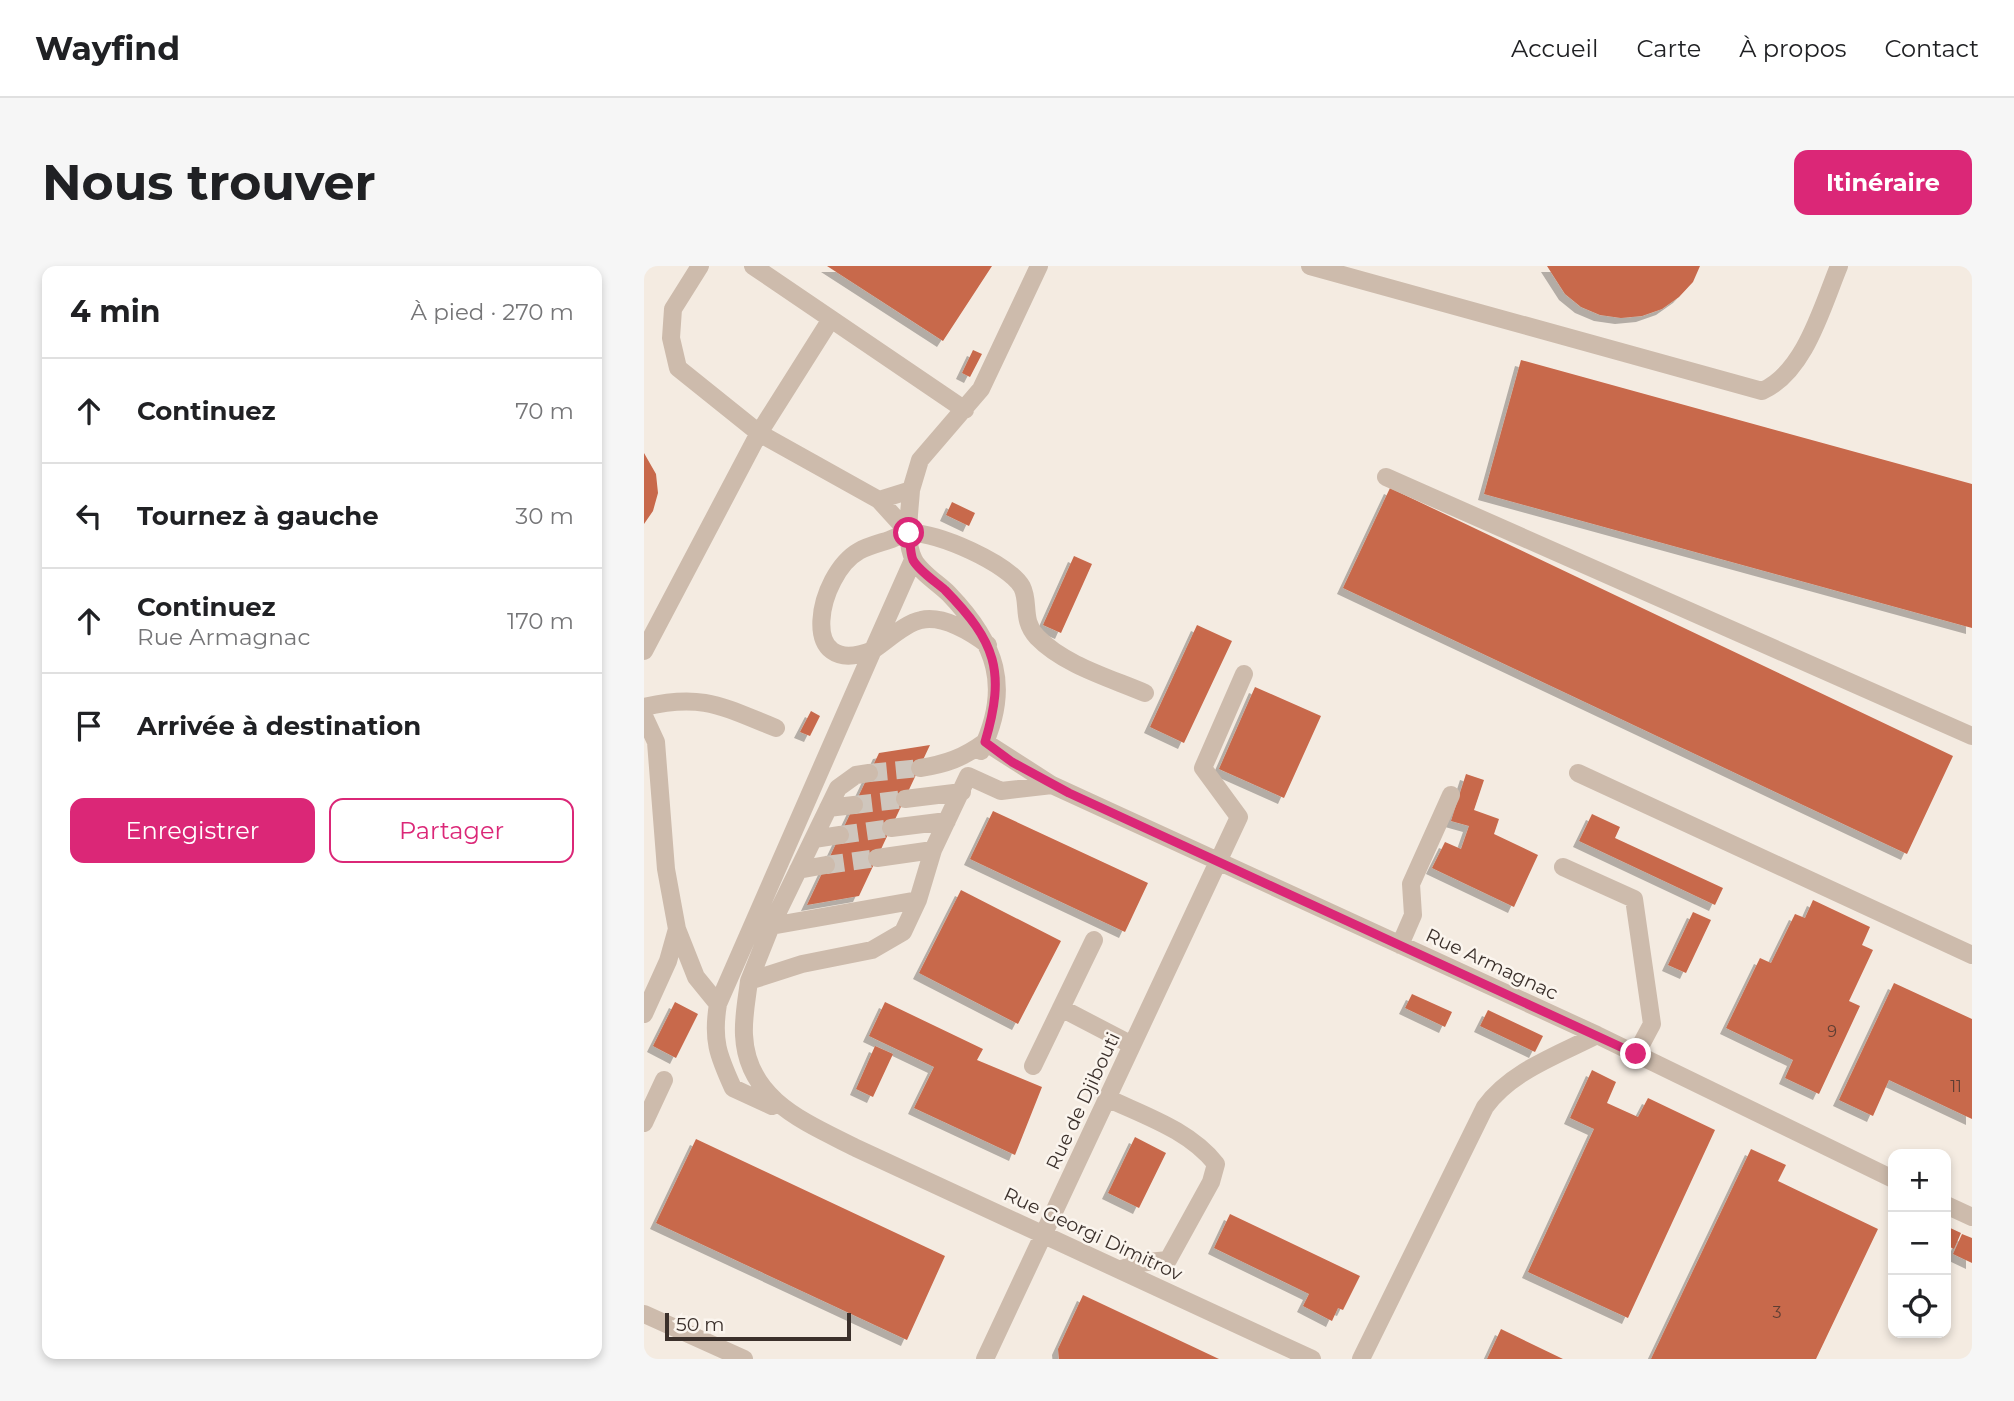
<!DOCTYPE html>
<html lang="fr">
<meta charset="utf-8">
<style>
body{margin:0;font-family:Montserrat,sans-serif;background:#f6f6f6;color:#202124}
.controls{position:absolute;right:21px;bottom:21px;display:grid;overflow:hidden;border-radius:14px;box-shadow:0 4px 10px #0003}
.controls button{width:63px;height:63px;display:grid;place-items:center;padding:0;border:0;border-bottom:2px solid #e0e0e0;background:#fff;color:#202124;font:35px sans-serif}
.scale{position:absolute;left:21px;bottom:18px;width:186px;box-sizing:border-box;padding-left:7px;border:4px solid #3b302b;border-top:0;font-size:19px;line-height:24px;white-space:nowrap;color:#3b302b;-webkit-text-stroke:5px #fbf5ee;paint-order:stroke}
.stop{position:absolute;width:21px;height:21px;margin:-16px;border:5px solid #db2777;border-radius:50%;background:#fff}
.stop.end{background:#db2777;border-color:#fff;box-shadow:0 2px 7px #0008}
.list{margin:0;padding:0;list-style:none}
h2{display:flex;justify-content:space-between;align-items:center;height:91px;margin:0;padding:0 28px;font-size:30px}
h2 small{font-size:23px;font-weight:400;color:#757577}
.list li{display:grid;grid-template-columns:46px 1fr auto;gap:21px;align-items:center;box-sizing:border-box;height:105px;padding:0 28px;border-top:2px solid #e0e0e0}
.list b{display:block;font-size:26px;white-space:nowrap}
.list p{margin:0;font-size:23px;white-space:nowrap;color:#757577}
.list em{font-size:23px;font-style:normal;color:#757577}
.actions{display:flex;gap:14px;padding:21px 28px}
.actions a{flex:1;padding:16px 0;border:2px solid #db2777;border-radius:14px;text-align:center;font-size:24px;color:#db2777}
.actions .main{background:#db2777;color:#fff}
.icon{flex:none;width:38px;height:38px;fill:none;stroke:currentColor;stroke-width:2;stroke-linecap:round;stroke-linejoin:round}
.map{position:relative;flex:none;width:1328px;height:1093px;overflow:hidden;border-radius:14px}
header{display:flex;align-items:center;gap:42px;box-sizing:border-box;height:98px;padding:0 35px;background:#fff;border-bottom:2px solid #e0e0e0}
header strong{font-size:33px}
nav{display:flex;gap:38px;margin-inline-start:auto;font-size:24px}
.intro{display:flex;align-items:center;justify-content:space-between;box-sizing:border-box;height:168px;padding:0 42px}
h1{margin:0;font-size:49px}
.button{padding:18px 32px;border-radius:14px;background:#db2777;color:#fff;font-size:24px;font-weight:700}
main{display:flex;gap:42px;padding:0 42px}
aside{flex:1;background:#fff;border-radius:14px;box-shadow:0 4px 10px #0003}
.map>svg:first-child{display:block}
</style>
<header>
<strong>Wayfind</strong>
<nav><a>Accueil</a><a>Carte</a><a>À propos</a><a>Contact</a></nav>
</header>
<div class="intro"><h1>Nous trouver</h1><a class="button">Itinéraire</a></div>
<main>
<aside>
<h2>4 min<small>À pied · 270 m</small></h2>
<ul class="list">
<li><svg class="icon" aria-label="ahead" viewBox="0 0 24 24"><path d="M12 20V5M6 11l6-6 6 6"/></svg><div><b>Continuez</b></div><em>70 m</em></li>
<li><svg class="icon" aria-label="left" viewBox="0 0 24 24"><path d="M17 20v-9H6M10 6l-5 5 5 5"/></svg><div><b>Tournez à gauche</b></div><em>30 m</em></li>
<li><svg class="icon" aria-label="ahead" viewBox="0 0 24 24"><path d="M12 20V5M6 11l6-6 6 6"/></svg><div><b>Continuez</b><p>Rue Armagnac</p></div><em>170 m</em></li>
<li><svg class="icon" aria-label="arrive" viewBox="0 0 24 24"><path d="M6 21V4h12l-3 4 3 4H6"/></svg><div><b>Arrivée à destination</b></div></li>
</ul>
<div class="actions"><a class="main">Enregistrer</a><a>Partager</a></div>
</aside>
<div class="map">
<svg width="1328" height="1093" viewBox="0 0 1328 1093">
<defs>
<filter id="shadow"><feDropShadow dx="-6" dy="6" stdDeviation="0" flood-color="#0004"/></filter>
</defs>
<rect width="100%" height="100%" fill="#f4ebe1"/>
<path fill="#c8694b" filter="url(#shadow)" d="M 183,0 L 348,0 L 299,75 Z
M 903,0 L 1056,0 L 1049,16 L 1035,31 L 1018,43 L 998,50 L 977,52 L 956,49 L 937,41 L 921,28 Z
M 329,84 L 338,88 L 326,111 L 318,107 Z
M 877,94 L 1328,218 L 1328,362 L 840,228 Z
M 0,187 L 12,208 L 14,227 L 9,245 L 0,258 Z
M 746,222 L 1309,490 L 1263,588 L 699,322 Z
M 308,236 L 331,247 L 325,260 L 302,249 Z
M 430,290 L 448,298 L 417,367 L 399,359 Z
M 553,359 L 588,375 L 540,477 L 506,461 Z
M 611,421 L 677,450 L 640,532 L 575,503 Z
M 167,445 L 176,450 L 166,470 L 156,466 Z
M 286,479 L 215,630 L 163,639 L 235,487 Z
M 822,508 L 840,514 L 830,544 L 855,553 L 850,568 L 894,589 L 870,641 L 788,602 L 801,576 L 817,583 L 825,560 L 807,555 Z
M 349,545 L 504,617 L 481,666 L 326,593 Z
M 948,548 L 976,561 L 971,572 L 1079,622 L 1071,639 L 935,575 Z
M 317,624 L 417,675 L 374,758 L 275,707 Z
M 1169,634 L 1226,661 L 1218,679 L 1229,684 L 1205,735 L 1216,740 L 1175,828 L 1141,812 L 1149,794 L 1082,762 L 1116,692 L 1127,697 L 1151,648 L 1161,652 Z
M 1049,646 L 1067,654 L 1042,707 L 1024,699 Z
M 1250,717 L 1328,753 L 1328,853 L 1245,814 L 1229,850 L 1195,834 Z
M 768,728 L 808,746 L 801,761 L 761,742 Z
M 31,736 L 54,748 L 32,792 L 9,780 Z
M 241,736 L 339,783 L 333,794 L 398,821 L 371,889 L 270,842 L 290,801 L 225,770 Z
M 844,744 L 899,770 L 891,786 L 836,760 Z
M 231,780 L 249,788 L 229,831 L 212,823 Z
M 948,804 L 972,816 L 963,837 L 994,851 L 1004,832 L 1071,864 L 984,1052 L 884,1006 L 950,863 L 926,852 Z
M 491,871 L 522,887 L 495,942 L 464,927 Z
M 52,873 L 301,990 L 263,1074 L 12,957 Z
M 1107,883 L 1142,899 L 1134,915 L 1234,963 L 1172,1093 L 1007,1093 Z
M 586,948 L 716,1010 L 699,1044 L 694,1042 L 688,1055 L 659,1040 L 665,1028 L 570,982 Z
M 1302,960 L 1317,967 L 1310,983 L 1302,979 Z
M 1318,968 L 1328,972 L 1328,997 L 1309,988 Z
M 439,1029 L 575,1093 L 415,1093 L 414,1083 Z
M 857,1063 L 919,1093 L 843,1093 Z"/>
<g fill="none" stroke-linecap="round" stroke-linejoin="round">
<path stroke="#cfc6bd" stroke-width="18" stroke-dasharray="18 9" stroke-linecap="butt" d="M 225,507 L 276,502
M 210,539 L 261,533
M 196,569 L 247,562
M 182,599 L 233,592"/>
<path stroke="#cdbbac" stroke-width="18" d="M 56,0 L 29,43 L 27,72 L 34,102 L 115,167 L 235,234 L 265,267
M 109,0 L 321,144
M 666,0 L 1118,125 C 1161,106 1178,41 1195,0
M 742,211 L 1328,470
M 267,224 C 266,243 260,276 270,294 C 277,307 295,318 305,328 C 352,377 368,421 337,485
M 235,234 L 267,224 L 276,194 L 337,123 L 395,0
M 269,294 L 229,384 C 151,415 174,308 215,285 C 224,280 236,277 245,274 C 251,272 259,267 265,267 C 292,265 365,298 378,321 C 386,337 377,354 393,371 C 420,399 466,412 501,427
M 0,385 L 115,167 L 187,53
M 0,441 C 59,427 79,441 132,462
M 0,450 L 12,476 L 22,603 L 33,663 L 24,695 L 0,748
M 276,502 C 302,498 319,492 341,476 L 408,519 L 953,769 L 1249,913
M 934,507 L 1328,689
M 408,519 L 357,525 L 324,510 L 289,584 L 274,634 L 259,666 L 228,684 L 158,698 L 105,715 C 103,732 99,751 100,769 C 103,834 161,856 212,882 L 668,1093
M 261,533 L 318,526
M 184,542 L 210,539
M 247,562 L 303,555
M 170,573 L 196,569
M 233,592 L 289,584
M 919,601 L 990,633 L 1008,758 L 992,788
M 154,604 L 182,599
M 127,660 L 194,522 L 212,509 L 225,507
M 33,663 L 52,711 L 74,738
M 756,679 L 769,649 L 767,618 L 807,529
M 105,715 L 127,660 L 274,634
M 417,742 L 488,779
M 389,800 L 450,674
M 463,832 C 501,850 545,864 572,898 L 567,916 L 524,994 L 494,997 L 476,1004
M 128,840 L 89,822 C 74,789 68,774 74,738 L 229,384 C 243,375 261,357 277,354 C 299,349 327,366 344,379
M 0,857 L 20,814
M 1302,939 L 1328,951
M 0,1048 L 100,1093
M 341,1093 L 595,551 L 559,502 L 600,408
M 717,1093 L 841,841 C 867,805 914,789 953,769"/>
</g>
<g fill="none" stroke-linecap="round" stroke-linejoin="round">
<path stroke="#db2777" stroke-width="9" d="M 265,267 C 266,274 266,287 269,294 C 275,305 292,316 301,324 C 352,376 362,405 341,476 L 368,496 L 425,527 L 992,788"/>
</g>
<g text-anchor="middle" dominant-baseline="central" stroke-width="5" stroke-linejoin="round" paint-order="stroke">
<g font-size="16" fill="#5e3e33">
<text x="1188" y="765">9</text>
<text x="1312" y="820">11</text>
<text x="1133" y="1046">3</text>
</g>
<g font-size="19" fill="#3b302b" stroke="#fbf5ee">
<text transform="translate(848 698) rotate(25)">Rue Armagnac</text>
<text transform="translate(439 835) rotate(-65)">Rue de Djibouti</text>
<text transform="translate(449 968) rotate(25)">Rue Georgi Dimitrov</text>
</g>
</g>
</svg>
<div class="controls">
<button>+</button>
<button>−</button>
<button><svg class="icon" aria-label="locate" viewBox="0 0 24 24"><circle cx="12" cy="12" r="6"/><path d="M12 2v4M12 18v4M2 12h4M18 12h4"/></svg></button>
</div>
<div class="scale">50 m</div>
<div class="stop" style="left:265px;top:267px"></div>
<div class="stop end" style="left:992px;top:788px"></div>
</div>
</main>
